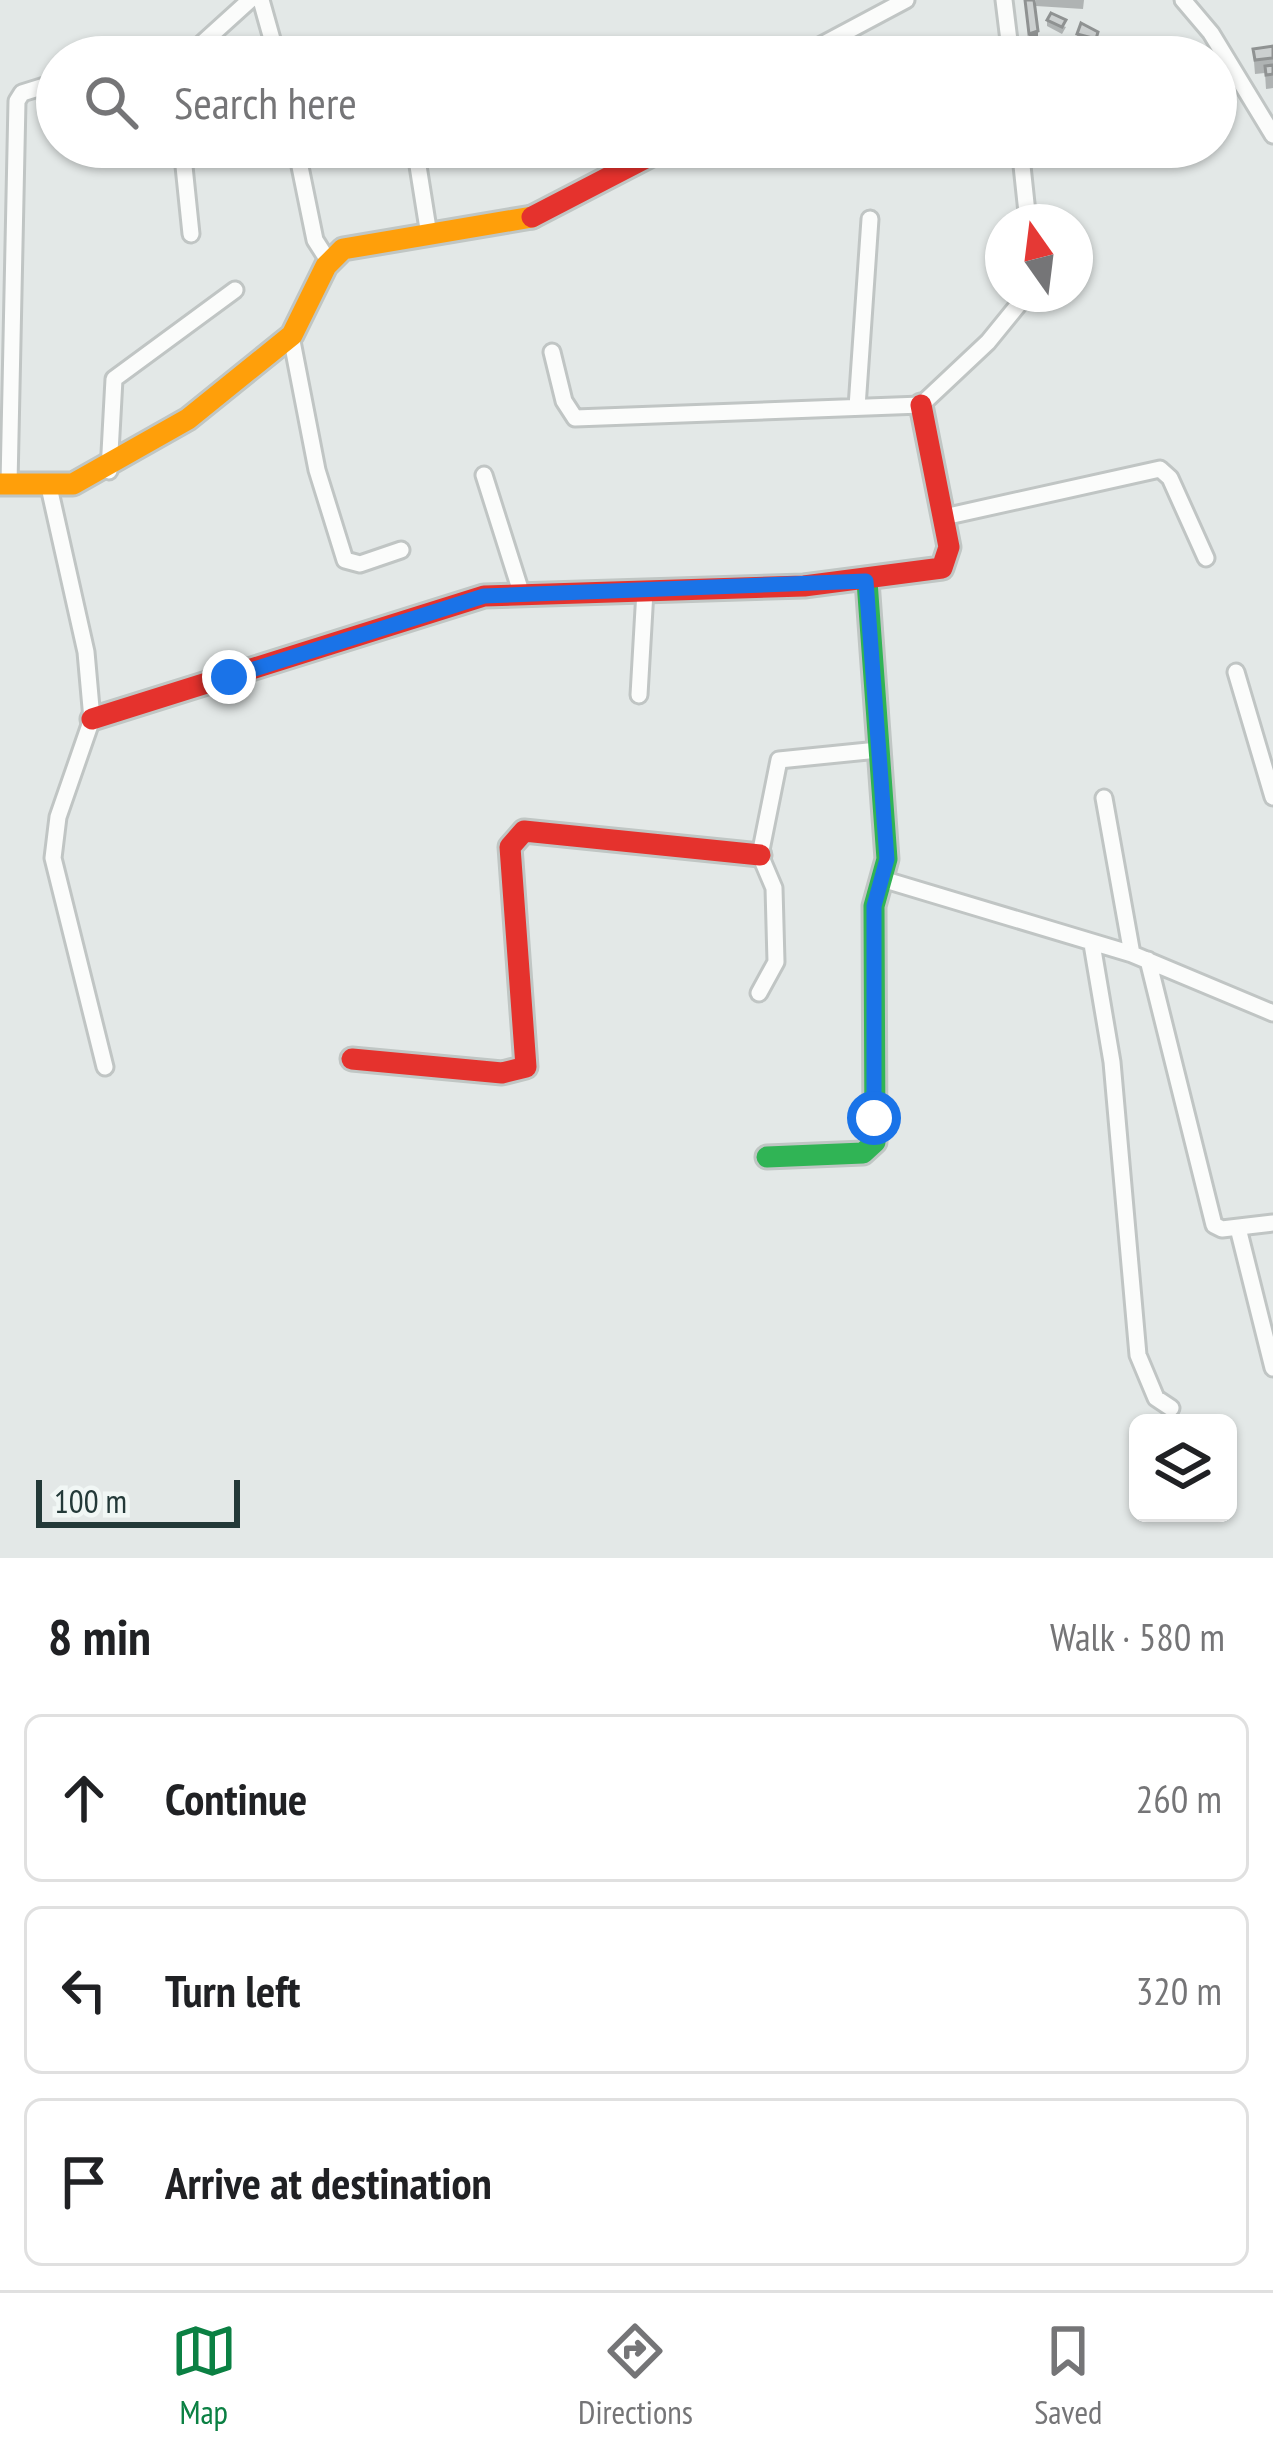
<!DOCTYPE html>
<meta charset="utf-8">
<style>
body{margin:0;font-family:"PT Sans Narrow",sans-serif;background:#f2f2f2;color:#202124}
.controls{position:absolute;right:36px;bottom:36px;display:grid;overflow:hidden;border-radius:18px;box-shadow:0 3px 9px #0004}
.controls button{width:108px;height:108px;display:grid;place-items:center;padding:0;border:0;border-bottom:3px solid #e0e0e0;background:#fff;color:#202124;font:60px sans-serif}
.compass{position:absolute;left:985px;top:204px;width:108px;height:108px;border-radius:50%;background:#fff;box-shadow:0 3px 9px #0004;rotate:346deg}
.scale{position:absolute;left:36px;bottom:30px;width:204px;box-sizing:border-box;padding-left:12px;border:6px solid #233938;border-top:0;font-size:33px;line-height:42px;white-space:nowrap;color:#233938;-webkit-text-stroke:9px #f1f7f5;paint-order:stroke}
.stop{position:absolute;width:36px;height:36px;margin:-27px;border:9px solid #1a73e8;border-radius:50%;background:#fff}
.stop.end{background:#1a73e8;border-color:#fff;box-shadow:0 3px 12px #0008}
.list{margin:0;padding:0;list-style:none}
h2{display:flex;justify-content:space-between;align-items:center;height:156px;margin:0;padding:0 48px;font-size:51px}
h2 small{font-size:39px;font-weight:400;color:#757577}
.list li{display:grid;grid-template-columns:78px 1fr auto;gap:36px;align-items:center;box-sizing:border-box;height:168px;margin:0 24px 24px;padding:0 24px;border:3px solid #e0e0e0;border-radius:18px}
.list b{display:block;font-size:45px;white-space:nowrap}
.list em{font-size:39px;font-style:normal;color:#757577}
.icon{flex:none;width:66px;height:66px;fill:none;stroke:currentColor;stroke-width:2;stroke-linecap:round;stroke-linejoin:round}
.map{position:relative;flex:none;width:1273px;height:1558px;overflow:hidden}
.search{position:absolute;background:#fff;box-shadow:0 3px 9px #0004;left:36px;right:36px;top:36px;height:132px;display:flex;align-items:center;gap:30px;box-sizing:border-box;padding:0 42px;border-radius:66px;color:#757577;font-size:45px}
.sheet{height:732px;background:#fff}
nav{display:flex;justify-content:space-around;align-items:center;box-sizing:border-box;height:168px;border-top:3px solid #e0e0e0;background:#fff;font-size:33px;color:#757577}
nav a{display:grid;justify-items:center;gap:6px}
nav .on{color:#0b8043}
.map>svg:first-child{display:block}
</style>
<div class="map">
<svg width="1273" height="1558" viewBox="0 0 1273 1558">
<rect width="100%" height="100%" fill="#e3e8e7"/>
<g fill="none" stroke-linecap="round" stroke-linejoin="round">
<defs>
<path id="street" d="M 261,0 L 277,57
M 1004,0 L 1011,57
M 1183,0 L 1211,33 L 1273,135
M 187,57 L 250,0
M 799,57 L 906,0
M 182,147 L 191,234
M 296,147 L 315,240 L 329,262
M 415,147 L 429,235
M 1020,147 L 1028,222
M 291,336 L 317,470 L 345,560 L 360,564 L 401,550
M 552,352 L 564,401 L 575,418 L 921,405 L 988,342 L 1027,294
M 857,407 L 870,219
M 109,471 L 114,379 L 235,290
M 484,475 L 521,592
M 9,484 L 17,101 L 22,93 L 54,83
M 49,487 L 86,652 L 92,719 L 58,817 L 53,858 L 105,1067
M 944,517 L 1160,469 L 1170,478 L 1206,558
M 1236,672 L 1273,797
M 639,695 L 645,591
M 1104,798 L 1132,954
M 882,879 L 1132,954 L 1273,1013
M 1092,944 L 1112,1062 L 1138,1355 L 1156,1398 L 1171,1408
M 1148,960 L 1214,1225 L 1222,1229 L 1273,1223
M 759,993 L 776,962 L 774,888 L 760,855 L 779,760 L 878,750
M 1238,1228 L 1273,1368"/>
<path id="fast" d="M 767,1157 L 863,1153 L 875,1142 L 874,906 L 887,859 L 867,581"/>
<path id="slow" d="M 0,484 L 73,484 L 188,419 L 292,335 L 326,266 L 343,249 L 532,217"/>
<path id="jam" d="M 532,217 L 667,147
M 92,719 L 484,596 L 804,586 L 942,568 L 949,547 L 921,405
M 352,1059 L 502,1073 L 526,1067 L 510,847 L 524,831 L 760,855"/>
</defs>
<use href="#street" stroke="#c0c5c4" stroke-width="21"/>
<use href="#fast" stroke="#c0c6c4" stroke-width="27"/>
<use href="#slow" stroke="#c0c6c4" stroke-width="27"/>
<use href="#jam" stroke="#c0c6c4" stroke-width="27"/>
<use href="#street" stroke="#fbfcfb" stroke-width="15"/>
<use href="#fast" stroke="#30b455" stroke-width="21"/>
<use href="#slow" stroke="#ff9f0a" stroke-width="21"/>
<use href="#jam" stroke="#e5322d" stroke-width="21"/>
</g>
<path fill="#afb3b3" d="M 1036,0 L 1084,0 L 1083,9 L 1036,6 Z
M 1047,20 L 1066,27 L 1062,34 L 1047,26 Z
M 1077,34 L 1098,39 L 1096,46 L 1077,41 Z
M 1273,46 L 1273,88 L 1266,89 L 1265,73 L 1255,74 L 1253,49 Z"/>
<path fill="#8f9292" d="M 1038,31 L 1038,45 L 1029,48 L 1029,34 Z"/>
<path fill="#ccd0d0" stroke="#8f9292" stroke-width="3" d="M 1025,0 L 1034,0 L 1038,31 L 1029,34 Z
M 1051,13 L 1066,20 L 1062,27 L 1047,20 Z
M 1081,23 L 1098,32 L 1096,39 L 1077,34 Z
M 1273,46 L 1273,58 L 1255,60 L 1253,49 Z
M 1273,65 L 1273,74 L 1266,75 L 1265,66 Z"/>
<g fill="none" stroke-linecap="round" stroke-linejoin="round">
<path stroke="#1a73e8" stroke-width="15" d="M 229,677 L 484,596 L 866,581 L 887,859 L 874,906 L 874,1118"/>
</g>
</svg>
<div class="controls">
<button><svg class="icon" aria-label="layers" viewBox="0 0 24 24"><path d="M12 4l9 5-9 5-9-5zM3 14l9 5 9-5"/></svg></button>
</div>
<svg class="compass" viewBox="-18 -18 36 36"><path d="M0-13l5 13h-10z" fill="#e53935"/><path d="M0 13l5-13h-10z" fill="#757577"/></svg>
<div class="scale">100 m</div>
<div class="stop" style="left:874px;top:1118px"></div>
<div class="stop end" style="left:229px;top:677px"></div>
<div class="search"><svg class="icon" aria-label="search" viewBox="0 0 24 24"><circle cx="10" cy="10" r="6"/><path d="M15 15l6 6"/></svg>Search here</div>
</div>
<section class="sheet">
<h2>8 min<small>Walk · 580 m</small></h2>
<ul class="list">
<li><svg class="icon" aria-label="ahead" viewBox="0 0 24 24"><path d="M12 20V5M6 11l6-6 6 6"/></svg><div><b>Continue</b></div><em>260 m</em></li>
<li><svg class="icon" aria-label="left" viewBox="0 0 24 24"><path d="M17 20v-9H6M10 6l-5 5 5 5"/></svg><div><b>Turn left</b></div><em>320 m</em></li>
<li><svg class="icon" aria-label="arrive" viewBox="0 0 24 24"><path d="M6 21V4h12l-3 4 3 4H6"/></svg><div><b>Arrive at destination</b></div></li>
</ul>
</section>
<nav>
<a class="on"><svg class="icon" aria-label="map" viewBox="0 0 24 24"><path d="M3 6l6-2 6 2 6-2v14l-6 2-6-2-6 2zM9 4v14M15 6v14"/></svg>Map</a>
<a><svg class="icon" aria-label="directions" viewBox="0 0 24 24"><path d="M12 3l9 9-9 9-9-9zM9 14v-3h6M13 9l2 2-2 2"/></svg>Directions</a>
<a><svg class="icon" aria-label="saved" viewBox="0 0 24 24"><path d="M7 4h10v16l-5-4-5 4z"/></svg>Saved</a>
</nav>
